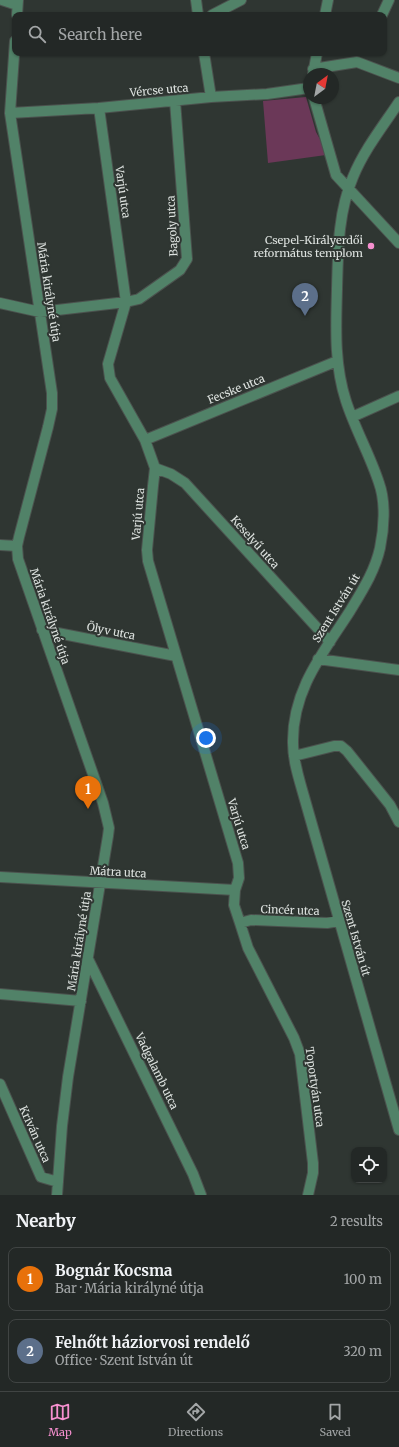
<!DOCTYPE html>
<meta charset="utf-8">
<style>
body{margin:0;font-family:Merriweather,serif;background:#2f3432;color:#f1f3f6}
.controls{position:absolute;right:12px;bottom:12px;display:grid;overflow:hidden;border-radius:8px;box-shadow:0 1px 3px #0004}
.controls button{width:36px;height:36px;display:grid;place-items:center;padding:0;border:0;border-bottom:1px solid #404443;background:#232826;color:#f1f3f6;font:20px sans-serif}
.compass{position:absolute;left:303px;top:68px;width:36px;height:36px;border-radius:50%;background:#232826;box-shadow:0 1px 3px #0004;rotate:32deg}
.you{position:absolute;left:206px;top:738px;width:14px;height:14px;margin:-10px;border:3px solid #fff;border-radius:50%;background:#1a73e8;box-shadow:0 0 0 6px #1a73e833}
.badge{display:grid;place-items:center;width:26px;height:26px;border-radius:50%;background:#f690cf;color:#fff;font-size:13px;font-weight:700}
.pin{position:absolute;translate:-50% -33px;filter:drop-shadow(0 1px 2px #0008)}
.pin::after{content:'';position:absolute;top:21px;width:14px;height:12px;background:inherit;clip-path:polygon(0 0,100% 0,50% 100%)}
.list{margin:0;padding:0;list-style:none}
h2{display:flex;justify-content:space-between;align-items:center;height:52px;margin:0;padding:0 16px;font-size:17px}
h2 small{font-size:13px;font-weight:400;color:#a3a6a7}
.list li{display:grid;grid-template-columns:26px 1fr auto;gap:12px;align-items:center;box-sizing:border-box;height:64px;margin:0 8px 8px;padding:0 8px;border:1px solid #404443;border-radius:8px}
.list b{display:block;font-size:15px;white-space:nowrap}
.list p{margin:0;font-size:13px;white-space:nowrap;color:#a3a6a7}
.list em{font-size:13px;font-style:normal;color:#a3a6a7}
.icon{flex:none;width:22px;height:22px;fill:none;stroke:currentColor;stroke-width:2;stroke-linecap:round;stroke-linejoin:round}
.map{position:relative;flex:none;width:399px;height:1195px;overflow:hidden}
.search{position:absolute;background:#232826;box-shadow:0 1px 3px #0004;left:12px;right:12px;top:12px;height:44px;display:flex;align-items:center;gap:10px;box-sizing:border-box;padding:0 14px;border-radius:8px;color:#a3a6a7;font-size:15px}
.sheet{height:196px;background:#232826}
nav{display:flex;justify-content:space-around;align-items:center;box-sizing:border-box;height:56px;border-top:1px solid #404443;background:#232826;font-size:11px;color:#a3a6a7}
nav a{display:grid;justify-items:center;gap:2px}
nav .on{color:#f690cf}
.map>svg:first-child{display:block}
</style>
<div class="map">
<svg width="399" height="1195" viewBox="0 0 399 1195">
<rect width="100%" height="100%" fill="#2f3632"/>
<path fill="#6b3858" d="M 306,97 L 316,132 L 323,145 L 326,155 L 268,163 L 263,101 Z"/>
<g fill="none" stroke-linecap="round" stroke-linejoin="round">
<defs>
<path id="minor" d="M 2,0 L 17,5
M 196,0 L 198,15
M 17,15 L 18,0
M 212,15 L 241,0
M 325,15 L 328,0
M 382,15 L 389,0
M 15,41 L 10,113 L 52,393 L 52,409 L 48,427 L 19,537 L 17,546 L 18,559 L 103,803 L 109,828 L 108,836 L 68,1077 L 62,1126 L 57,1195
M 204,53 L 211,97
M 313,69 L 357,62 L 399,78
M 313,74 L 317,53
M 314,98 L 336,175 L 399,243
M 399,102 C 383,126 364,150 353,177 C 338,212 338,251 337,289 C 336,327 334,364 346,401 C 355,429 370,455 379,483 C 386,502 384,529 380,548 C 375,571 362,591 350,611 C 323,653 292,690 293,743 C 293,758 297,772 301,786 L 399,1130
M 99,108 L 126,302 L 108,364 L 110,378 L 145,440 L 155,468 L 153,486 L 147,550 L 148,561 L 238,863 L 239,878 L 235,890 L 234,905 L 240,923 L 248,948 L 294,1038 L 300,1054 L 313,1163 L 313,1173 L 308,1195
M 10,113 L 99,108 L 211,97 L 267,94 L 309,88
M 0,303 L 40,312 L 126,302 L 139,299 L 180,270 L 187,259 L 175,101
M 352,417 L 399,396
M 145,440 L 337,361
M 155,468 L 171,474 L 185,483 L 330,642
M 0,545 L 17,546
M 42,630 L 176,656
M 318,659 L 399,670
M 294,756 L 334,746 L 341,746 L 347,751 L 390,805 L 399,822
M 0,877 L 235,890
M 240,923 L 251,920 L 327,923 L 339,921
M 88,959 L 193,1174 L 201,1195
M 0,994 L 81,1001
M 0,1084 L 41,1177 L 58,1182"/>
</defs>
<use href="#minor" stroke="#4b524e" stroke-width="12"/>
<use href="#minor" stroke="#518268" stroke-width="10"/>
</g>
<circle fill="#f690cf" stroke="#2f3632" stroke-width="1.5" cx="371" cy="246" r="4"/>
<g text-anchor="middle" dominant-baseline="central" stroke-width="4" stroke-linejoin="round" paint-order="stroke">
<g font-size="11" fill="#dde2df" stroke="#2f3632">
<text transform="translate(159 90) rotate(-5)">Vércse utca</text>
<text transform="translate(123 192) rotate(82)">Varjú utca</text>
<text transform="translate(172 226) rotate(-93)">Bagoly utca</text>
<text transform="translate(49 292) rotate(81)">Mária királyné útja</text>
<text transform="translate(236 389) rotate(-22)">Fecske utca</text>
<text transform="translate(138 514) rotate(-85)">Varjú utca</text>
<text transform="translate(255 542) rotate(48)">Keselyű utca</text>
<text transform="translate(336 608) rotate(-58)">Szent István út</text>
<text transform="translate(50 616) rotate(71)">Mária királyné útja</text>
<text transform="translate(111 631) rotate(11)">Ölyv utca</text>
<text transform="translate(239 824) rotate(73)">Varjú utca</text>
<text transform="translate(118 872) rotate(3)">Mátra utca</text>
<text transform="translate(290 910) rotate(2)">Cincér utca</text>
<text transform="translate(356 938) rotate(74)">Szent István út</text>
<text transform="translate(79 941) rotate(-81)">Mária királyné útja</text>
<text transform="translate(157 1071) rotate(64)">Vadgalamb utca</text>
<text transform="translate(315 1087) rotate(82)">Toportyán utca</text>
<text transform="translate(35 1134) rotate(66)">Kriván utca</text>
</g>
<g font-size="11" fill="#dde2df" stroke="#2f3632" text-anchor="end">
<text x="363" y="240">Csepel-Királyerdői<tspan x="363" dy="13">református templom</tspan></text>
</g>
</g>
</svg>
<div class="controls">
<button><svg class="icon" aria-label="locate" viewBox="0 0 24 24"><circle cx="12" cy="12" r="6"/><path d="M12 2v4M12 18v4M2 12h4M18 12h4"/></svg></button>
</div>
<svg class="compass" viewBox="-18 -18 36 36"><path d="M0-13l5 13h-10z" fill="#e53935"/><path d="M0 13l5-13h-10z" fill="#a3a6a7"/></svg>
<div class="you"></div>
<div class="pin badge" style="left:88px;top:809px;background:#e8710a">1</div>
<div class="pin badge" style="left:305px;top:316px;background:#5c6f8a">2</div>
<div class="search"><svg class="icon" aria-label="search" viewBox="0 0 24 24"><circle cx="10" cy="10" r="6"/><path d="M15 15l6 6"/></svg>Search here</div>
</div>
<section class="sheet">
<h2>Nearby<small>2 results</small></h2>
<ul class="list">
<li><span class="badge" style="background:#e8710a">1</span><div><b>Bognár Kocsma</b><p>Bar · Mária királyné útja</p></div><em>100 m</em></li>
<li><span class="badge" style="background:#5c6f8a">2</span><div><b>Felnőtt háziorvosi rendelő</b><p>Office · Szent István út</p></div><em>320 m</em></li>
</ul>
</section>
<nav>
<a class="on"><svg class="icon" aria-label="map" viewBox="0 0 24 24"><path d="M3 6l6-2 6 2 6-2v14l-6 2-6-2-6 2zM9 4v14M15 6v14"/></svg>Map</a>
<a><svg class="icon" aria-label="directions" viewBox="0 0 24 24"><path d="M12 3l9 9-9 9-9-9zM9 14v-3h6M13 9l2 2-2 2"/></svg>Directions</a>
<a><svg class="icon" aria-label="saved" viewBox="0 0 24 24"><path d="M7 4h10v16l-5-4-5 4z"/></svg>Saved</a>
</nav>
